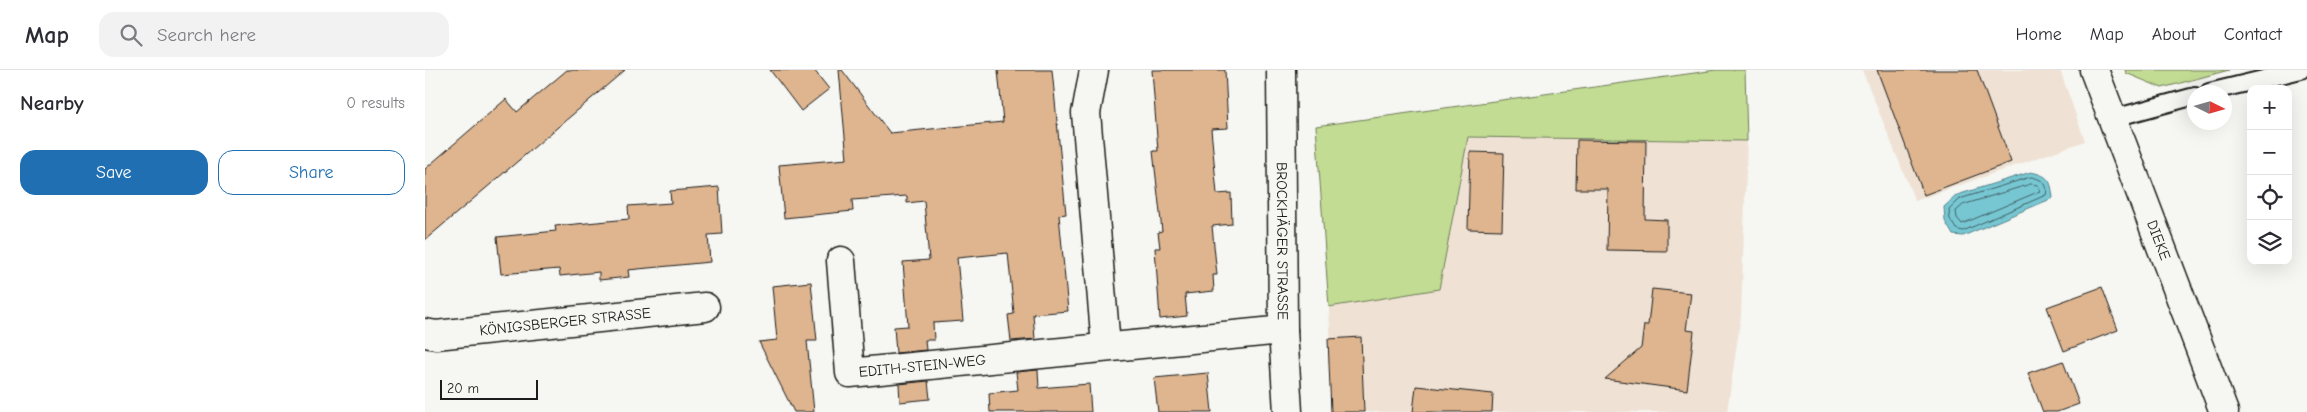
<!DOCTYPE html>
<meta charset="utf-8">
<style>
body{margin:0;font-family:"Comic Neue",sans-serif;background:#f2f2f3;color:#2b2b33}
.controls{position:absolute;right:15px;top:15px;display:grid;overflow:hidden;border-radius:10px;box-shadow:0 5px 20px #0002}
.controls button{width:45px;height:45px;display:grid;place-items:center;padding:0;border:0;border-bottom:1px solid #e1e1e2;background:#fff;color:#2b2b33;font:25px sans-serif}
.compass{position:absolute;left:1762px;top:15px;width:45px;height:45px;border-radius:50%;background:#fff;box-shadow:0 5px 20px #0002;rotate:95deg}
.scale{position:absolute;left:15px;bottom:12px;width:98px;box-sizing:border-box;padding-left:5px;border:2px solid #1c1c1c;border-top:0;font-size:14px;line-height:18px;white-space:nowrap;color:#1c1c1c;-webkit-text-stroke:4px #f6f6f2;paint-order:stroke}
.list{margin:0;padding:0;list-style:none}
h2{display:flex;justify-content:space-between;align-items:center;height:65px;margin:0;padding:0 20px;font-size:21px}
h2 small{font-size:16px;font-weight:400;color:#7c7c81}
.actions{display:flex;gap:10px;padding:15px 20px}
.actions a{flex:1;padding:11px 0;border:1px solid #1f6fb2;border-radius:15px;text-align:center;font-size:18px;color:#1f6fb2}
.actions .main{background:#1f6fb2;color:#fff}
.icon{flex:none;width:28px;height:28px;fill:none;stroke:currentColor;stroke-width:2;stroke-linecap:round;stroke-linejoin:round}
.map{position:relative;flex:none;width:1882px;height:342px;overflow:hidden}
header{display:flex;align-items:center;gap:30px;box-sizing:border-box;height:70px;padding:0 25px;background:#fff;border-bottom:1px solid #e1e1e2}
header strong{font-size:24px}
nav{display:flex;gap:28px;margin-inline-start:auto;font-size:18px}
.search{width:350px;height:45px;background:#f2f2f3;display:flex;align-items:center;gap:12px;box-sizing:border-box;padding:0 18px;border-radius:15px;color:#7c7c81;font-size:19px}
main{display:flex}
aside{flex:1;background:#fff}
.map>svg:first-child{display:block}
</style>
<header>
<strong>Map</strong>
<div class="search"><svg class="icon" aria-label="search" viewBox="0 0 24 24"><circle cx="10" cy="10" r="6"/><path d="M15 15l6 6"/></svg>Search here</div>
<nav><a>Home</a><a>Map</a><a>About</a><a>Contact</a></nav>
</header>
<main>
<aside>
<h2>Nearby<small>0 results</small></h2>
<ul class="list">
</ul>
<div class="actions"><a class="main">Save</a><a>Share</a></div>
</aside>
<div class="map">
<svg width="1882" height="342" viewBox="0 0 1882 342">
<rect width="100%" height="100%" fill="#f6f6f2"/>
<filter id="ink" filterUnits="userSpaceOnUse"><feTurbulence type="fractalNoise" baseFrequency=".02" numOctaves="2"/><feDisplacementMap in="SourceGraphic" scale="10" xChannelSelector="R" yChannelSelector="G"/><feConvolveMatrix kernelMatrix="1 2 1 2 8 2 1 2 1" color-interpolation-filters="sRGB"/></filter>
<g filter="url(#ink)">
<path fill="#efe2d4" d="M 1437,0 L 1635,0 L 1660,71 L 1490,131 Z
M 1043,67 L 1322,71 L 1316,246 L 1302,342 L 909,342 L 904,237 L 1014,219 Z"/>
<path fill="#c2dc93" stroke="#6f7c58" d="M 1291,0 L 1320,0 L 1322,71 L 1043,67 L 1014,219 L 904,237 L 891,56 Z
M 1700,0 L 1804,0 L 1737,18 L 1701,3 Z"/>
<path fill="#77c7d3" stroke="#53838a" d="M 1606,102 C 1624,106 1626,110 1628,128 L 1538,166 L 1528,165 L 1520,151 L 1519,137 L 1532,125 Z"/>
<g fill="none" stroke-linecap="round" stroke-linejoin="round">
<path stroke="#406065" stroke-width="1" d="M 1606,107 C 1617,109 1624,114 1621,125 L 1538,161 L 1531,159 L 1525,149 L 1524,140 L 1535,129 Z
M 1606,114 L 1613,115 L 1615,121 L 1537,154 L 1532,148 L 1531,141 L 1538,135 Z"/>
</g>
<path fill="#deb58f" stroke="#1c1c1c" d="M 142,0 L 200,0 L 0,170 L 0,99 L 81,29 L 92,42 Z
M 345,0 L 389,0 L 404,19 L 376,41 Z
M 414,0 L 417,0 L 465,63 L 578,52 L 573,0 L 627,0 L 641,144 L 634,145 L 643,241 L 608,244 L 610,269 L 586,271 L 583,245 L 589,244 L 583,183 L 532,188 L 538,251 L 508,253 L 509,270 L 500,270 L 501,280 L 471,283 L 469,257 L 483,256 L 478,192 L 504,190 L 499,131 L 482,133 L 482,126 L 427,130 L 428,141 L 359,148 L 354,95 L 422,89 Z
M 727,0 L 800,0 L 803,58 L 786,59 L 792,124 L 806,123 L 807,154 L 787,156 L 792,205 L 788,205 L 789,221 L 760,224 L 762,246 L 735,249 L 730,178 L 735,178 L 733,162 L 737,161 L 728,81 L 733,81 Z
M 1452,0 L 1552,0 L 1586,92 L 1499,125 Z
M 1152,70 L 1221,71 L 1220,149 L 1242,150 L 1242,181 L 1182,180 L 1183,119 L 1151,119 Z
M 1045,82 L 1079,83 L 1077,160 L 1043,159 Z
M 294,117 L 297,164 L 283,165 L 285,192 L 203,200 L 204,207 L 174,210 L 174,202 L 135,206 L 134,199 L 76,204 L 72,167 L 131,161 L 130,156 L 204,149 L 203,136 L 246,133 L 245,121 Z
M 386,212 L 392,271 L 382,271 L 389,342 L 369,342 L 334,272 L 352,270 L 347,216 Z
M 1677,217 L 1693,260 L 1639,281 L 1622,237 Z
M 1227,219 L 1266,223 L 1261,260 L 1269,261 L 1262,320 L 1180,309 L 1216,278 L 1219,255 L 1223,255 Z
M 936,267 L 939,342 L 906,342 L 903,269 Z
M 1638,291 L 1654,334 L 1632,342 L 1618,342 L 1603,303 Z
M 613,300 L 614,318 L 664,314 L 666,342 L 565,342 L 564,323 L 593,320 L 591,302 Z
M 783,303 L 787,342 L 733,342 L 729,308 Z
M 503,311 L 505,329 L 475,332 L 474,314 Z
M 991,316 L 1068,324 L 1067,342 L 988,342 Z"/>
<g fill="none" stroke-linecap="round" stroke-linejoin="round">
<defs>
<path id="lane" d="M 1784,22 L 1876,0
M 1689,48 L 1770,26"/>
<g id="street">
<path d="M 669,0 L 661,43 L 681,276"/>
<path id="s1" d="M 1669,0 L 1799,342"/>
<path id="s2" d="M 416,191 L 425,303 L 858,260"/>
<path id="s3" d="M 0,263 L 11,265 L 280,237"/>
</g>
<g id="secondary">
<path id="s4" d="M 856,0 L 858,260 L 863,342"/>
</g>
</defs>
<use href="#lane" stroke="#1c1c1c" stroke-width="20"/>
<use href="#street" stroke="#1c1c1c" stroke-width="31"/>
<use href="#secondary" stroke="#1c1c1c" stroke-width="31"/>
<use href="#lane" stroke="#f6f6f2" stroke-width="16"/>
<use href="#street" stroke="#f6f6f2" stroke-width="28"/>
<use href="#secondary" stroke="#f6f6f2" stroke-width="28"/>
</g>
</g>
<g text-anchor="middle" dominant-baseline="central" stroke-width="4" stroke-linejoin="round" paint-order="stroke">
<g font-size="15" fill="#1c1c1c" stroke="#f6f6f2">
<text stroke="none"><textPath href="#s4" startOffset="171">BROCKHÄGER STRASSE</textPath></text>
<text stroke="none"><textPath href="#s1" startOffset="182">DIEKE</textPath></text>
<text stroke="none"><textPath href="#s3" startOffset="141">KÖNIGSBERGER STRASSE</textPath></text>
<text stroke="none"><textPath href="#s2" startOffset="185">EDITH-STEIN-WEG</textPath></text>
</g>
</g>
</svg>
<div class="controls">
<button>+</button>
<button>−</button>
<button><svg class="icon" aria-label="locate" viewBox="0 0 24 24"><circle cx="12" cy="12" r="6"/><path d="M12 2v4M12 18v4M2 12h4M18 12h4"/></svg></button>
<button><svg class="icon" aria-label="layers" viewBox="0 0 24 24"><path d="M12 4l9 5-9 5-9-5zM3 14l9 5 9-5"/></svg></button>
</div>
<svg class="compass" viewBox="-18 -18 36 36"><path d="M0-13l5 13h-10z" fill="#e53935"/><path d="M0 13l5-13h-10z" fill="#7c7c81"/></svg>
<div class="scale">20 m</div>
</div>
</main>
